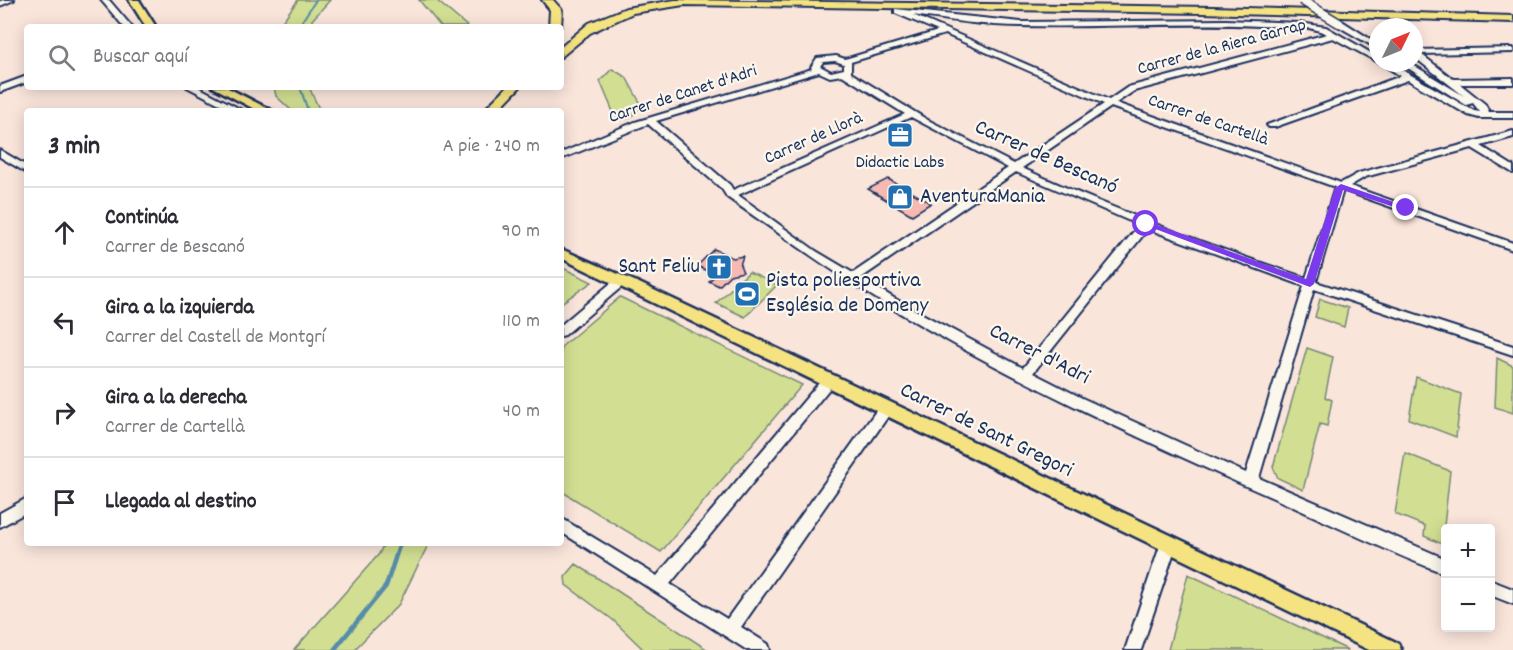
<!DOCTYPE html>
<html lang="es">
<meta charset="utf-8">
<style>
body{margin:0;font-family:Dekko,sans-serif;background:#f7f7f7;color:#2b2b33}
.controls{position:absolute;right:18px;bottom:18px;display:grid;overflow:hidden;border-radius:6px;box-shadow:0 3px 15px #0003}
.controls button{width:54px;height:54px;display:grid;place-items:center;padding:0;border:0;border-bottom:2px solid #e1e1e2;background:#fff;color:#2b2b33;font:30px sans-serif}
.compass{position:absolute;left:1369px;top:18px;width:54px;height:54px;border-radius:50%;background:#fff;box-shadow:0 3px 15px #0003;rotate:47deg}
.stop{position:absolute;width:18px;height:18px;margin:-14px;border:4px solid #7c3aed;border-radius:50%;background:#fff}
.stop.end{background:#7c3aed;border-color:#fff;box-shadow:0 2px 6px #0008}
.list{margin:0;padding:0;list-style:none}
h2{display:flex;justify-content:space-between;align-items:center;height:78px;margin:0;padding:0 24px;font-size:26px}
h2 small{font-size:20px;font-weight:400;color:#7c7c81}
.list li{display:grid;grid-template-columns:39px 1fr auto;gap:18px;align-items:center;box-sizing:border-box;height:90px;padding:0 24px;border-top:2px solid #e1e1e2}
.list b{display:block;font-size:22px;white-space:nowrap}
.list p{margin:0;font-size:20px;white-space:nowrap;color:#7c7c81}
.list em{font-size:20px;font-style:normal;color:#7c7c81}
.icon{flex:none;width:33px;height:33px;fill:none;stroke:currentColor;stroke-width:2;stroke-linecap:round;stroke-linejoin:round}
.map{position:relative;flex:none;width:1513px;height:650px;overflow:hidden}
.search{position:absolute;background:#fff;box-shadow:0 3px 15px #0003;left:24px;top:24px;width:540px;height:66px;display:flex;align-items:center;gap:15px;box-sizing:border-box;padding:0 21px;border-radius:6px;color:#7c7c81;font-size:22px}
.panel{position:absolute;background:#fff;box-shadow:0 3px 15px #0003;left:24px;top:108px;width:540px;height:438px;border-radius:6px}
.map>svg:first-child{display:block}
</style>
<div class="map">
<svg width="1513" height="650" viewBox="0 0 1513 650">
<rect width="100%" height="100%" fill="#fae5db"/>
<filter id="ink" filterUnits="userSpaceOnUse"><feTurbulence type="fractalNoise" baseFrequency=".0167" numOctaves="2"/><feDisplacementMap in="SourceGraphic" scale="12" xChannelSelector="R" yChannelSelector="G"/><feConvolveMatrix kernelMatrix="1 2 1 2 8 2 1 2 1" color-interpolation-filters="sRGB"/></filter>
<g filter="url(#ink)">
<path fill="#d2df92" stroke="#768778" stroke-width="1.5" d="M 298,0 L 330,0 L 312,20 L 311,27 L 278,27 Z
M 419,0 L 436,0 L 468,27 L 441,27 Z
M 612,69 L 626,77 L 642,106 L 630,118 L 621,120 L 614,114 L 600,81 Z
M 274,87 L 309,87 L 320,111 L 292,111 L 276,96 Z
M 561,267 L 592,282 L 561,303 Z
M 749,272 L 777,285 L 745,317 L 716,303 Z
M 620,297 L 802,385 L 661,552 L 561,491 L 561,347 Z
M 1320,299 L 1348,308 L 1344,327 L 1315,317 Z
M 1307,348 L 1333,357 L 1325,397 L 1332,400 L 1327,426 L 1320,424 L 1303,490 L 1278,478 L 1273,467 Z
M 1497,358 L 1513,366 L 1513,413 L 1495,407 Z
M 1416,377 L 1461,394 L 1456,437 L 1409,419 Z
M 1405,453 L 1450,471 L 1442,544 L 1424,536 L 1425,526 L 1395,514 Z
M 384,543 L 429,543 L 399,604 L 354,650 L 294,650 L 379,554 Z
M 576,564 L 708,650 L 644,650 L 613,620 L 566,585 L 565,577 Z
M 1188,574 L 1348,650 L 1168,650 Z"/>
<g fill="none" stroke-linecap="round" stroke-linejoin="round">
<path stroke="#568caa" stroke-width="2" d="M 298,27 L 316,0
M 300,87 L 308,111"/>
<path stroke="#568caa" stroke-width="4.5" d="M 334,650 L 386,586 L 400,543"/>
</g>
<path fill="#f6bab2" stroke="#1b2f5e" stroke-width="1.5" d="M 888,179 L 931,203 L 912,215 L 868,189 Z
M 714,249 L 733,258 L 743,256 L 740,265 L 743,272 L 730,275 L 719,286 L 709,281 L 716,275 L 697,266 Z"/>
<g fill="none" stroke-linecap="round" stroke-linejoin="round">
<defs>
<path id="minor" d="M 4,0 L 14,0 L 0,6 L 0,1 Z
M 101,0 L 109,0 L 132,27 L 124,27 Z
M 895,9 L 1021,22 L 1226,20 L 1300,23 L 1326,27 L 1378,57 L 1378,62 L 1333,38 L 1134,91 L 1116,103 L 1341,183 L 1359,173 L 1513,131 L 1513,137 L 1481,146 L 1513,166 L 1513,173 L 1472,148 L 1365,177 L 1350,186 L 1513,243 L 1513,250 L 1343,190 L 1316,282 L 1513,346 L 1513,355 L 1314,289 L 1259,478 L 1446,559 L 1446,574 C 1387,552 1328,522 1271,497 C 1142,440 1014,381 893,309 C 836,274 782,236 727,197 L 722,189 L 648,124 L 561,159 L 561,153 L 635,122 L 812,69 L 811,67 L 817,58 L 836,56 L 845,59 L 938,31 L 895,13 ZM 913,15 C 949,20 985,26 1022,26 C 1101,28 1181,22 1260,26 C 1281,27 1308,24 1327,34 L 1128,87 L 1109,100 ZM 945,34 L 1104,104 L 1014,164 L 926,119 L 851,73 L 851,62 ZM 835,61 L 844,64 L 844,69 L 831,72 L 820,66 L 823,62 ZM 819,72 L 830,77 L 842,75 L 905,114 L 733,190 L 730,185 L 656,121 ZM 1111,107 L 1335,187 L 1306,278 C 1209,246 1115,210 1022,168 ZM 911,117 L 1008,168 L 853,273 L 816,251 L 738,195 ZM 1016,172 L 1139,225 L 1023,368 L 902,303 L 861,278 ZM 1148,229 L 1304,286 L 1246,473 L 1082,398 L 1033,373 Z
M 1336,21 L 1342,21 L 1378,44 L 1378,49 L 1336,25 Z
M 1513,48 L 1513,52 L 1421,54 L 1453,79 L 1513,78 L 1513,84 L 1460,84 L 1485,104 L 1489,112 L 1513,112 L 1513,118 L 1479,118 L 1468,115 L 1408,80 L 1275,127 L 1269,127 L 1267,125 L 1401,76 L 1380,63 L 1390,63 L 1474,111 L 1480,112 L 1473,103 L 1466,105 L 1400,63 L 1410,63 L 1464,96 L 1414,57 L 1414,50 Z
M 27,76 L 27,82 L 0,92 L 0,86 Z
M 187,87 L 198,87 L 244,111 L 233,111 Z
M 0,150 L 27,166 L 27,173 L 0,157 Z
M 621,277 L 627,281 L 625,284 L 565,335 L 561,336 L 561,325 L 617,278 Z
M 829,375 L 834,377 L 835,380 L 834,383 L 670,584 L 727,619 L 881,404 L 891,404 L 893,408 L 891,412 L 741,627 L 768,644 L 770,650 L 747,650 L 561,532 L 561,518 L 657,576 L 824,377 Z
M 27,498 L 27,512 L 0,527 L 0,513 Z
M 1169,536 L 1174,538 L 1177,543 L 1141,650 L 1125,650 L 1161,543 L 1164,538 Z
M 1490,580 L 1513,589 L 1513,604 L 1490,595 Z"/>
<path id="major" d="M 129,0 L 139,0 L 156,27 L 146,27 Z
M 213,87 L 226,87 L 273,111 L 258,111 Z
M 561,249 L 639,283 L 1398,643 L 1401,650 L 1369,650 L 561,258 Z"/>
<path id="highway" d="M 542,0 L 553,0 L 562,10 L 561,27 L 549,27 L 550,10 Z
M 675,0 L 1213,7 L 1513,16 L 1513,22 L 1202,13 L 684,5 L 633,13 L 590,33 L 561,57 L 561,47 L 589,23 L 626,8 Z
M 507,87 L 520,87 L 497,111 L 483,111 Z"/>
</defs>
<use href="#minor" stroke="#1b2f5e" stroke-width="4"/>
<use href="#major" stroke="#1b2f5e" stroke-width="5"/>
<use href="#highway" stroke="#1b2f5e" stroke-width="4"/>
<use href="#minor" fill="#fbf7ec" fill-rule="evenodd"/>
<use href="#major" fill="#f5e382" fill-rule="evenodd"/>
<use href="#highway" fill="#f5e382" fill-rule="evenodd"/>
<defs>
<path id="minor-bridge" d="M 1301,0 L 1339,23"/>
</defs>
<use href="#minor-bridge" stroke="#1b2f5e" stroke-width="11" stroke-linecap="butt"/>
<use href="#minor-bridge" stroke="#fbf7ec" stroke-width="8"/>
</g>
</g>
<path fill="#7c3aed" d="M 1341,184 L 1411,208 L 1403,210 L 1343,190 L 1314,284 L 1310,287 L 1142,224 L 1149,222 L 1306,279 L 1335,188 Z"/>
<defs>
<symbol id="office-square" viewBox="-11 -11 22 22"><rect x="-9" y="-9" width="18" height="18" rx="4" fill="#1f6fb2" stroke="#fbf7ec"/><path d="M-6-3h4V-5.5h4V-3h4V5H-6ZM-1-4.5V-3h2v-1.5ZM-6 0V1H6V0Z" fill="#fff"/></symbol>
<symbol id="shop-square" viewBox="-11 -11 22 22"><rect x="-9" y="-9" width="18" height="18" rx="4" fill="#1f6fb2" stroke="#fbf7ec"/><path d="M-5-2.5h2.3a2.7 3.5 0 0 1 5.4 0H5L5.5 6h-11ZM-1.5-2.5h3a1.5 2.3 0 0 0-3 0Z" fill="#fff"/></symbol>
<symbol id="church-square" viewBox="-11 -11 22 22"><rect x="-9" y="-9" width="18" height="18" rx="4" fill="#1f6fb2" stroke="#fbf7ec"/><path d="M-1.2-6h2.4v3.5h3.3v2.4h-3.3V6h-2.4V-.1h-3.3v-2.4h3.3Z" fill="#fff"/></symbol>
<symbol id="stadium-square" viewBox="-11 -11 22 22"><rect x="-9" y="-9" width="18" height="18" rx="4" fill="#1f6fb2" stroke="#fbf7ec"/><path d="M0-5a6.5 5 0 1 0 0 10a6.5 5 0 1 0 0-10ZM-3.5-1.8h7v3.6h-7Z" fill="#fff"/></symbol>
</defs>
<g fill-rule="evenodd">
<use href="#office-square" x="885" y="120" width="30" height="30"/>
<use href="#shop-square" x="885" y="182" width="30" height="30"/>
<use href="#church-square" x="704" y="252" width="30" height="30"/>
<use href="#stadium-square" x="732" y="279" width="30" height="30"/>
</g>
<g text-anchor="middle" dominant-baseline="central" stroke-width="4.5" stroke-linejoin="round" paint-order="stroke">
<g font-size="18" fill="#1b2f5e" stroke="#fbf7ec">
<text transform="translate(1222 48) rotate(-15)">Carrer de la Riera Garrap</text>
<text transform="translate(683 95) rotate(-18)">Carrer de Canet d'Adri</text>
<text transform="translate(1208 121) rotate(19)">Carrer de Cartellà</text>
<text transform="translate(814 139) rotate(-24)">Carrer de Llorà</text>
</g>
<g font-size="18" fill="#1b2f5e" stroke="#fbf7ec">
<text x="900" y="163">Didactic Labs</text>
</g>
<g font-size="22" fill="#1b2f5e" stroke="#fbf7ec">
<text transform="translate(1046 158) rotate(24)">Carrer de Bescanó</text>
<text transform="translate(1039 355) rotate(27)">Carrer d'Adri</text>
<text transform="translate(986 431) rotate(26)">Carrer de Sant Gregori</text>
</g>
<g font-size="22" fill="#1b2f5e" stroke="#fbf7ec" text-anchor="start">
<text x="920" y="197">AventuraMania</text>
<text x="700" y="267" text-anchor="end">Sant Feliu</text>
<text x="766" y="281">Pista poliesportiva<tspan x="766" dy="25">Església de Domeny</tspan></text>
</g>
</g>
</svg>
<div class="controls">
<button>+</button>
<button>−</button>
</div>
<svg class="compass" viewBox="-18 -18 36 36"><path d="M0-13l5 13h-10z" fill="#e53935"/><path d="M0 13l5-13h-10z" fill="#7c7c81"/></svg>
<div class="stop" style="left:1146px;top:224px"></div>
<div class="stop end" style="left:1406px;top:208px"></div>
<div class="search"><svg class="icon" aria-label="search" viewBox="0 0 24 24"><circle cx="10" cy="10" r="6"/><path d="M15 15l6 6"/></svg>Buscar aquí</div>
<section class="panel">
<h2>3 min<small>A pie · 240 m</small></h2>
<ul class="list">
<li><svg class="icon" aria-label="ahead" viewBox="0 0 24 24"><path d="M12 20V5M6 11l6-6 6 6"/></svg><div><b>Continúa</b><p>Carrer de Bescanó</p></div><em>90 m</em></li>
<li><svg class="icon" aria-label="left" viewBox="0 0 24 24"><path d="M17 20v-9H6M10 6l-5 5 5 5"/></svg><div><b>Gira a la izquierda</b><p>Carrer del Castell de Montgrí</p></div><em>110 m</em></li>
<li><svg class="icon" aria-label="right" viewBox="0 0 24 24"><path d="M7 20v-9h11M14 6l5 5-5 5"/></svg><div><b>Gira a la derecha</b><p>Carrer de Cartellà</p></div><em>40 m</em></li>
<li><svg class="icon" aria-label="arrive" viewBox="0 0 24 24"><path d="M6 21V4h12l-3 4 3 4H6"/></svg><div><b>Llegada al destino</b></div></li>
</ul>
</section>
</div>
